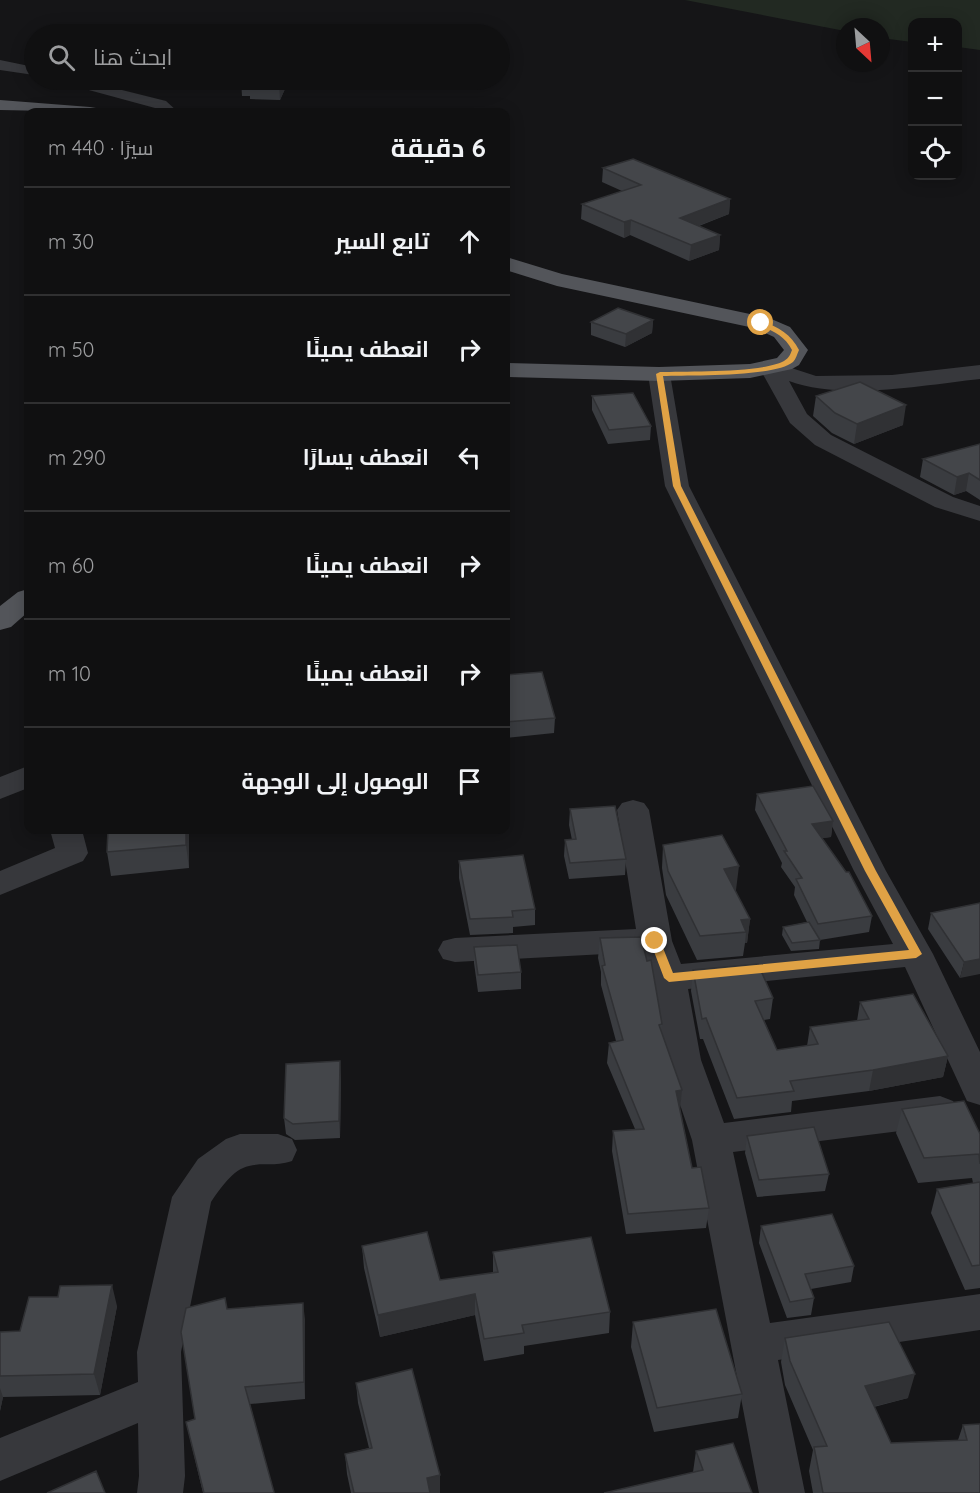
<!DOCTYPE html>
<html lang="ar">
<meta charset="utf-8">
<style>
body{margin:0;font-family:Quicksand,Cairo,sans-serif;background:#1e1e1f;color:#f1f3f6;direction:rtl}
.controls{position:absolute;right:18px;top:18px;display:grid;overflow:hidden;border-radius:12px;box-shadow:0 3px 15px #0003}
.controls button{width:54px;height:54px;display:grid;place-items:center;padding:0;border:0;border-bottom:2px solid #303031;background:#101011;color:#f1f3f6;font:30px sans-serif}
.compass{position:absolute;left:836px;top:18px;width:54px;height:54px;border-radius:50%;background:#101011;box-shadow:0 3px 15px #0003;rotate:154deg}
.stop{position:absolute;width:18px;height:18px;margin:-14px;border:4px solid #e0a245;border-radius:50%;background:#fff}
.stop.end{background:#e0a245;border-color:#fff;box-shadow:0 2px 6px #0008}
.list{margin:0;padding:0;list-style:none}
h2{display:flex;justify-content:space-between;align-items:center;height:78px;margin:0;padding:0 24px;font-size:26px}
h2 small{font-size:20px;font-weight:400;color:#9c9d9f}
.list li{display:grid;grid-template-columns:39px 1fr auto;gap:18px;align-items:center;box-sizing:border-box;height:108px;padding:0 24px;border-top:2px solid #303031}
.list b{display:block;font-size:22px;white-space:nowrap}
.list em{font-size:20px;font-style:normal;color:#9c9d9f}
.icon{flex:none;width:33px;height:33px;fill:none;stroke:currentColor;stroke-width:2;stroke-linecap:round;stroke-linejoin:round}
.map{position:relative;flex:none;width:980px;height:1493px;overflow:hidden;direction:ltr}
.search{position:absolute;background:#101011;box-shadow:0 3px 15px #0003;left:24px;top:24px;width:486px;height:66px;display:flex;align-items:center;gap:15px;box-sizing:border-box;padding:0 21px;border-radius:33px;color:#9c9d9f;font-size:22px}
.panel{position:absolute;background:#101011;box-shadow:0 3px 15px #0003;left:24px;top:108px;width:486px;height:726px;border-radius:12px;direction:rtl}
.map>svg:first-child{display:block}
</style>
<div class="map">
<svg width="980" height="1493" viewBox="0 0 980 1493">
<rect width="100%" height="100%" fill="#151517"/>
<path fill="#222922" d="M 685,0 L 980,0 L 980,50 L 958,47 L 958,22 L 912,22 L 912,42 L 881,38 L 881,27 L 845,27 L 845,31 Z"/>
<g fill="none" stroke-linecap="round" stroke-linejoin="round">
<path fill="#37383c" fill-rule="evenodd" d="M 0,60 L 34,67 L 34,75 L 0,70 Z
M 60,80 L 82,80 L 166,101 L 178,112 L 161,112 L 155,108 L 63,83 Z
M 770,361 L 816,376 L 892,375 L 980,365 L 980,379 C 924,385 842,401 789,381 L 807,414 L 831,435 L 953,497 L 980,506 L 980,521 L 935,507 L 815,445 L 790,423 L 759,367 L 762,362 Z
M 659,367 L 667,369 L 670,374 L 689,486 L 886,871 L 933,954 L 980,1052 L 980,1105 L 967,1101 L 905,967 L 688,989 L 701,1060 L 724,1123 L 940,1096 L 953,1101 L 959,1111 L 953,1121 L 940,1126 L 733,1152 L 770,1323 L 980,1294 L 980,1330 L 778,1360 L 805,1493 L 759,1493 L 692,1140 L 665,1060 L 651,978 L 642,952 L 455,962 L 443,959 L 438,950 L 443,941 L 455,938 L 636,929 L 617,810 L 622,803 L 633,800 L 644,803 L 649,810 L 672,941 L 681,964 L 893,944 L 854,871 L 665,486 L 648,374 L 651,369 Z
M 28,766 L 28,788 L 0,799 L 0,777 Z
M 50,830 L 82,830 L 88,853 L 83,861 L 0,895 L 0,871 L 55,848 Z
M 240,1134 L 278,1134 L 292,1139 L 297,1150 L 292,1161 C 274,1167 263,1162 249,1166 C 233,1169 220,1189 211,1202 L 181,1352 L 185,1476 L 183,1493 L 137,1493 L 139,1476 L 138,1423 L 0,1481 L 0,1438 L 138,1382 L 137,1352 L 172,1197 L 198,1159 L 226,1139 Z"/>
<path fill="#53555a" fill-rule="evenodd" d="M 0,100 L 90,107 L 96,108 L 99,112 L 0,110 Z
M 506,257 L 562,274 L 769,318 L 790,327 L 808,350 L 799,365 L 792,369 L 750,378 L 659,381 L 506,377 L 506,363 L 659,367 L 750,364 L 777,358 L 784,350 L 774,337 L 754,328 L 557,286 L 506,270 Z
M 28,589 L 28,612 L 11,627 L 0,630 L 0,606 L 18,592 Z"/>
</g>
<path fill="#3a3c40" d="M 241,80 L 289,80 L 280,100 L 250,99 L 250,96 L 242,96 Z
M 603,168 L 730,199 L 729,214 L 699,226 L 720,235 L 719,250 L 689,261 L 630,235 L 624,238 L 581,219 L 582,204 L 622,191 L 602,182 Z
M 653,320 L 652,333 L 625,347 L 591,335 L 591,322 Z
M 592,396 L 651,426 L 650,440 L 608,444 L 592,410 Z
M 816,396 L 903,425 L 854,444 L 832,433 L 813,416 Z
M 980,444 L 980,500 L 966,491 L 954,495 L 920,477 L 923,459 Z
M 506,675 L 555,718 L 554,733 L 506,738 Z
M 757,794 L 833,821 L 831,837 L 822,838 L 872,916 L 869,932 L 820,940 L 819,949 L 791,951 L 782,935 L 783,927 L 807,922 L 794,895 L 795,887 L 781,867 L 782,863 L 755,810 Z
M 570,809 L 626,859 L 625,875 L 569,879 L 564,856 L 565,840 L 572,840 L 569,825 Z
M 108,830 L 189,830 L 189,868 L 111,876 L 107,852 Z
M 663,845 L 736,890 L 735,890 L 750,919 L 747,943 L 745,943 L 743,956 L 697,960 L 666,895 L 662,868 Z
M 459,861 L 535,909 L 535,925 L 513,927 L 513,933 L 470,935 L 459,878 Z
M 980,903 L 960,978 L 928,929 L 931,913 Z
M 600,938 L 662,1024 L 661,1030 L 682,1090 L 680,1109 L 692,1168 L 709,1208 L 706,1228 L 626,1234 L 612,1151 L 613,1131 L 635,1129 L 607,1063 L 609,1043 L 616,1041 L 601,985 L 601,972 L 598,958 Z
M 474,947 L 521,972 L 521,989 L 478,992 L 474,963 Z
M 693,970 L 773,998 L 770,1019 L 764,1020 L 777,1050 L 807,1046 L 810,1027 L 857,1021 L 860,1002 L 948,1056 L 943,1077 L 869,1091 L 792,1101 L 791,1112 L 734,1119 L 703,1039 L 700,1039 L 691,991 Z
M 341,1078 L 340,1138 L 295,1140 L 286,1134 L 284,1118 Z
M 902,1109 L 980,1134 L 980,1288 L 965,1290 L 931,1213 L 937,1189 L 973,1183 L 972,1178 L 918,1183 L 896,1133 Z
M 747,1136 L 829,1174 L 825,1191 L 757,1197 L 745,1153 Z
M 761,1226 L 854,1266 L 851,1282 L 811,1289 L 814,1298 L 811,1315 L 787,1318 L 759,1243 Z
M 362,1246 L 440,1280 L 493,1273 L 493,1252 L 610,1312 L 609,1333 L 524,1346 L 524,1354 L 484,1361 L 475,1315 L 380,1337 L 364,1268 Z
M 117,1306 L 100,1395 L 3,1397 L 0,1411 L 0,1332 L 20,1331 Z
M 227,1309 L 305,1319 L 305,1399 L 250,1404 L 274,1493 L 203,1493 L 186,1422 L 195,1419 Z
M 633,1322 L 742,1394 L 738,1418 L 654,1432 L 631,1347 Z
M 785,1338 L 908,1398 L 874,1407 L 891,1443 L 958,1440 L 963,1425 L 980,1493 L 813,1493 L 809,1471 L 813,1450 L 785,1385 L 781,1362 Z
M 356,1383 L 440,1493 L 351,1493 L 347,1474 L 345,1454 L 369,1448 L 358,1403 Z
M 696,1451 L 752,1493 L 693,1472 Z"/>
<path fill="#303134" d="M 281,80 L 289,80 L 280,100 L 279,84 Z
M 730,199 L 729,214 L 679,233 L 680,218 Z
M 631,220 L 630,235 L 624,238 L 624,222 Z
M 720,235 L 719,250 L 689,261 L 691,245 Z
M 653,320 L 652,333 L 625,347 L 626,334 Z
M 906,405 L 903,425 L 854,444 L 857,424 Z
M 969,473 L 966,491 L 954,495 L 957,477 Z
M 833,821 L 831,837 L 810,840 L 812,824 Z
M 186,830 L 189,830 L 189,868 L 186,845 Z
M 739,866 L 736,890 L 721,892 L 724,869 Z
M 750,919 L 747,943 L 745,943 L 746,932 L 741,920 Z
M 980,959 L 980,974 L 960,978 L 964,962 Z
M 948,1056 L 943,1077 L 869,1091 L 873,1070 Z
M 340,1061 L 341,1078 L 340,1138 L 339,1121 Z
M 682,1090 L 680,1110 L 676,1091 Z
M 112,1285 L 117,1306 L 100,1395 L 94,1374 Z
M 475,1294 L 475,1315 L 380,1337 L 378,1315 Z
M 303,1303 L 305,1319 L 305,1399 L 304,1382 Z
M 915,1374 L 908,1398 L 859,1410 L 865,1386 Z
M 0,1388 L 3,1397 L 0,1411 Z
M 440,1475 L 440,1493 L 427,1493 L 427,1478 Z"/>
<path fill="#44464a" stroke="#303134" stroke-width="1.5" d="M 241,80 L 281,80 L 279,84 L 249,84 L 250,81 L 241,81 Z
M 633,159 L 730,199 L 680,218 L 720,235 L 691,245 L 631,220 L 624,222 L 582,204 L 641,185 L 603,168 Z
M 618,308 L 653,320 L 626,334 L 591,322 Z
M 860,382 L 906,405 L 857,424 L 835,413 L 816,396 Z
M 633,393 L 651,426 L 609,430 L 592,396 Z
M 980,444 L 980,480 L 969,473 L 957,477 L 923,459 Z
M 542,672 L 555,718 L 506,722 L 506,675 Z
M 813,786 L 833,821 L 812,824 L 846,872 L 849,872 L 872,916 L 818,924 L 796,879 L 802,878 L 784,851 L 787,851 L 757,794 Z
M 615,806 L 626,859 L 570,863 L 565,840 L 576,839 L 570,809 Z
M 108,830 L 186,830 L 186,845 L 107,852 Z
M 722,835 L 739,866 L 724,869 L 750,919 L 741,920 L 746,932 L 700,936 L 668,871 L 663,845 Z
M 523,855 L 535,909 L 512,911 L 513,917 L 470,919 L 459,861 Z
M 980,903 L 980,959 L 964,962 L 931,913 Z
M 809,922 L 820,940 L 792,943 L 783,927 Z
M 641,937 L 647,961 L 651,960 L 662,1024 L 659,1025 L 682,1090 L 676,1091 L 692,1168 L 701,1167 L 709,1208 L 628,1214 L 613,1131 L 644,1129 L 609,1043 L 623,1040 L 602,966 L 605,965 L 600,938 Z
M 517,945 L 521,972 L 478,975 L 474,947 Z
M 758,964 L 773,998 L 755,1001 L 777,1050 L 818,1044 L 810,1027 L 869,1019 L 860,1002 L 913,994 L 948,1056 L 873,1070 L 790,1081 L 794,1091 L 737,1098 L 706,1018 L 702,1019 L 693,970 Z
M 340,1061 L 339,1121 L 293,1124 L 284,1118 L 286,1064 Z
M 964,1101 L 980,1134 L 980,1164 L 979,1154 L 924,1158 L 902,1109 Z
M 814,1127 L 829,1174 L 759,1180 L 747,1136 Z
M 980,1182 L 980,1265 L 972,1266 L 937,1189 Z
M 832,1214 L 854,1266 L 805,1274 L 814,1298 L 790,1302 L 761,1226 Z
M 427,1232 L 440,1280 L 498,1272 L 493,1252 L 591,1237 L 610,1312 L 522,1325 L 524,1333 L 484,1339 L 475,1294 L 378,1315 L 362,1246 Z
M 112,1285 L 94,1374 L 0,1376 L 0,1332 L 20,1331 L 29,1297 L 58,1297 L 60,1286 Z
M 225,1298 L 227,1309 L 303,1303 L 304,1382 L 245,1387 L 274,1492 L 272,1493 L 204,1493 L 186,1422 L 195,1419 L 181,1332 L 186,1308 Z
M 716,1309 L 742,1394 L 657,1408 L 633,1322 Z
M 889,1322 L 915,1374 L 865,1386 L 891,1443 L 967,1440 L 963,1425 L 980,1424 L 980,1493 L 823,1493 L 814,1447 L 827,1446 L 790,1361 L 785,1338 Z
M 412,1369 L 440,1475 L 427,1478 L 430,1493 L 354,1493 L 345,1454 L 372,1448 L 356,1383 Z
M 733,1443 L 752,1493 L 604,1493 L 703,1470 L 696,1451 Z
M 96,1471 L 105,1493 L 47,1493 Z"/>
<path fill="#e0a245" d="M 761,321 C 778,327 791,334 799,350 C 797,354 796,359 793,362 C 776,377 688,375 663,376 L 681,486 L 876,871 L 922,954 L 916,958 L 669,982 L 664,978 L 650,941 L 651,938 L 659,938 L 673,973 L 909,950 L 865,871 L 673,486 L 656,374 L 660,372 C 688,371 762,373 784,361 C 789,358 790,355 792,350 C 785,336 773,331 759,325 Z"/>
</svg>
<div class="controls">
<button>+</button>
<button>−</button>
<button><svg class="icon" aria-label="locate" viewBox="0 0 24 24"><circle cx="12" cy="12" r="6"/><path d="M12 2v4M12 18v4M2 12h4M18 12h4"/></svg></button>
</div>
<svg class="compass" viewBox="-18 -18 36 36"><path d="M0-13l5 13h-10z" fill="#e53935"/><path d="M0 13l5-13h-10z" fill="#9c9d9f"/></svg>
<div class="stop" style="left:761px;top:323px"></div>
<div class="stop end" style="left:655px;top:941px"></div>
<div class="search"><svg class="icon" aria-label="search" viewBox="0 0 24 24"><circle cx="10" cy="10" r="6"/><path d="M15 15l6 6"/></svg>ابحث هنا</div>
<section class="panel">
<h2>6 دقيقة<small>سيرًا · 440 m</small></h2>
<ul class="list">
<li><svg class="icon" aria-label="ahead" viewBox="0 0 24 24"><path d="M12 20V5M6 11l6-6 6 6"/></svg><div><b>تابع السير</b></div><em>30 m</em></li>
<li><svg class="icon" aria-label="right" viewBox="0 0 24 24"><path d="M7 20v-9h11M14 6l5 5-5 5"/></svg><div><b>انعطف يمينًا</b></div><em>50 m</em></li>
<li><svg class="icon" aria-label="left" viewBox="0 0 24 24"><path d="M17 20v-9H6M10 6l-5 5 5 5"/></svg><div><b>انعطف يسارًا</b></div><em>290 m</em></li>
<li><svg class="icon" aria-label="right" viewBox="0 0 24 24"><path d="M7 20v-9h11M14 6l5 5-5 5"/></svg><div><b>انعطف يمينًا</b></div><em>60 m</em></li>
<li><svg class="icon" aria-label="right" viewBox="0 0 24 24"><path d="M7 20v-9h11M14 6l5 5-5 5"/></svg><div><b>انعطف يمينًا</b></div><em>10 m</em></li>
<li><svg class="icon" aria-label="arrive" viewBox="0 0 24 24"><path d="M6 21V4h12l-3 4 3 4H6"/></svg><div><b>الوصول إلى الوجهة</b></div></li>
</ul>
</section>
</div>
